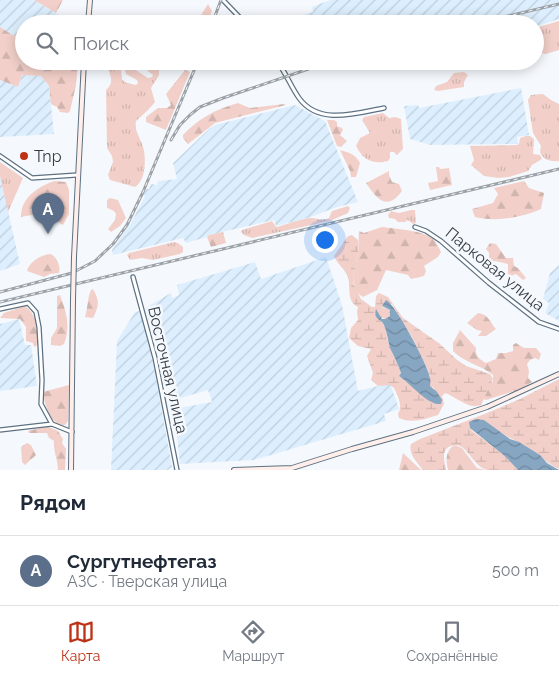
<!DOCTYPE html>
<html lang="ru">
<meta charset="utf-8">
<style>
body{margin:0;font-family:Raleway,sans-serif;background:#f2f2f3;color:#1f2937}
.you{position:absolute;left:324px;top:239px;width:18px;height:18px;margin:-12px;border:4px solid #fff;border-radius:50%;background:#1a73e8;box-shadow:0 0 0 8px #1a73e833}
.badge{display:grid;place-items:center;width:32px;height:32px;border-radius:50%;background:#bd3215;color:#fff;font-size:16px;font-weight:700}
.pin{position:absolute;translate:-50% -41px;filter:drop-shadow(0 1px 2px #0008)}
.pin::after{content:'';position:absolute;top:26px;width:18px;height:15px;background:inherit;clip-path:polygon(0 0,100% 0,50% 100%)}
.list{margin:0;padding:0;list-style:none}
h2{display:flex;justify-content:space-between;align-items:center;height:65px;margin:0;padding:0 20px;font-size:21px}
h2 small{font-size:16px;font-weight:400;color:#747a83}
.list li{display:grid;grid-template-columns:32px 1fr auto;gap:15px;align-items:center;box-sizing:border-box;height:70px;padding:0 20px;border-top:1px solid #e0e1e3}
.list b{display:block;font-size:19px;white-space:nowrap}
.list p{margin:0;font-size:16px;white-space:nowrap;color:#747a83}
.list em{font-size:16px;font-style:normal;color:#747a83}
.icon{flex:none;width:28px;height:28px;fill:none;stroke:currentColor;stroke-width:2;stroke-linecap:round;stroke-linejoin:round}
.map{position:relative;flex:none;width:559px;height:470px;overflow:hidden}
.search{position:absolute;background:#fff;box-shadow:0 2px 12px #0003;left:15px;right:15px;top:15px;height:55px;display:flex;align-items:center;gap:12px;box-sizing:border-box;padding:0 18px;border-radius:28px;color:#747a83;font-size:19px}
.sheet{height:135px;background:#fff}
nav{display:flex;justify-content:space-around;align-items:center;box-sizing:border-box;height:70px;border-top:1px solid #e0e1e3;background:#fff;font-size:14px;color:#747a83}
nav a{display:grid;justify-items:center;gap:2px}
nav .on{color:#bd3215}
.map>svg:first-child{display:block}
</style>
<div class="map">
<svg width="559" height="470" viewBox="0 0 559 470">
<defs>
<pattern id="industrial-furrows" width="10" height="10" patternUnits="userSpaceOnUse" patternTransform="scale(1.25)"><rect width="10" height="10" fill="#ddeffe"/><path d="M-1 1l2-2M0 10L10 0M9 11l2-2" fill="none" stroke="#becedb"/></pattern>
<pattern id="grass-tufts" width="24" height="20" patternUnits="userSpaceOnUse" patternTransform="scale(1.25)"><rect width="24" height="20" fill="#f2d0c9"/><path d="M3 7l-1-3M5 7V3M7 7l1-3M15 17l-1-3M17 17v-4M19 17l1-3" fill="none" stroke="#d0b4ae"/></pattern>
<pattern id="forest-firs" width="22" height="20" patternUnits="userSpaceOnUse" patternTransform="scale(1.25)"><rect width="22" height="20" fill="#f2d0c9"/><path d="M5 1l3.5 6h-7zM16 11l3.5 6h-7z" fill="#d0b4ae"/></pattern>
<pattern id="wetland-marsh" width="20" height="14" patternUnits="userSpaceOnUse" patternTransform="scale(1.25)"><rect width="20" height="14" fill="#f2d0c9"/><path d="M1 5h8M5 5V1M11 12h8M15 12V8" fill="none" stroke="#d0b4ae"/></pattern>
<pattern id="water-waves" width="16" height="10" patternUnits="userSpaceOnUse" patternTransform="scale(1.25)"><rect width="16" height="10" fill="#87a6c1"/><path d="M0 5q4-4 8 0t8 0" fill="none" stroke="#6f889e"/></pattern>
</defs>
<rect width="100%" height="100%" fill="#f5f9fd"/>
<path fill="url(#industrial-furrows)" d="M 0,0 L 34,0 L 74,24 L 24,24 L 24,42 L 0,27 Z
M 330,0 L 559,0 L 559,19 L 535,27 L 535,24 L 414,24 L 412,17 L 365,24 L 270,24 L 313,12 L 312,7 Z
M 22,75 L 41,76 L 49,86 L 54,134 L 0,137 L 0,80 L 18,87 Z
M 521,88 L 529,135 L 517,137 L 518,144 L 430,145 L 410,139 L 404,106 L 418,105 L 419,108 Z
M 295,105 L 325,121 L 358,202 L 337,207 L 308,218 L 276,226 L 274,220 L 209,235 L 207,237 L 186,243 L 183,238 L 113,255 L 112,250 L 131,223 L 145,196 L 143,195 L 146,189 L 149,189 L 151,184 L 157,185 L 158,181 L 177,179 L 173,163 L 209,129 L 215,125 Z
M 0,176 L 20,264 L 0,271 Z
M 326,257 L 342,305 L 358,391 L 390,383 L 399,409 L 384,414 L 386,421 L 254,460 L 180,464 L 174,409 L 212,402 L 208,390 L 177,399 L 166,356 L 154,323 L 151,324 L 149,321 L 145,308 L 171,293 L 172,298 L 179,295 L 177,285 L 255,262 L 261,279 Z
M 559,265 L 559,321 L 545,313 L 549,303 L 543,299 L 550,273 Z
M 140,311 L 152,356 L 172,467 L 168,470 L 111,470 L 117,341 L 135,312 Z
M 19,319 L 25,345 L 31,345 L 37,386 L 0,391 L 0,324 Z"/>
<path fill="url(#grass-tufts)" d="M 208,4 L 212,11 L 207,24 L 198,24 L 201,15 Z
M 559,21 L 559,50 L 546,54 L 535,52 L 535,28 Z
M 107,61 L 114,61 L 115,65 L 121,69 L 122,80 L 127,83 L 136,85 L 138,83 L 137,80 L 126,74 L 124,66 L 125,61 L 130,61 L 131,67 L 148,78 L 152,77 L 153,75 L 148,71 L 142,61 L 150,61 L 159,70 L 159,75 L 151,88 L 155,102 L 148,110 L 136,121 C 134,133 142,139 144,151 C 146,162 145,181 135,187 L 110,180 L 108,175 L 113,162 L 112,156 L 107,148 L 106,90 C 117,80 107,73 107,61 Z
M 464,72 L 468,75 L 464,82 L 464,87 L 438,91 L 434,90 L 436,86 L 447,82 L 454,73 Z
M 543,94 L 551,100 L 559,104 L 559,161 C 551,162 543,160 540,152 L 541,146 L 533,133 L 528,100 L 531,95 Z
M 383,113 L 389,118 L 395,117 L 401,119 L 403,149 L 397,155 L 394,152 L 390,152 L 390,158 L 388,161 C 373,165 363,160 356,146 L 360,138 L 370,133 L 362,120 L 364,117 Z
M 526,136 L 530,136 L 534,139 L 533,154 L 540,155 L 542,159 L 532,165 L 528,171 L 509,177 L 498,178 L 484,176 L 471,165 L 474,160 L 470,146 L 517,145 L 519,144 L 520,138 Z
M 0,162 L 23,178 L 8,212 L 0,176 Z
M 110,198 L 118,200 L 126,218 L 120,226 L 111,232 L 108,229 L 115,220 L 116,214 L 114,211 L 107,208 L 107,200 Z
M 348,206 L 350,208 L 348,213 L 330,221 L 252,238 L 244,235 L 241,232 L 242,230 L 272,221 L 276,227 C 285,225 305,217 313,218 C 319,219 322,221 329,218 L 332,211 Z
M 411,210 L 415,210 L 416,223 L 413,224 L 408,220 L 405,222 L 398,222 L 395,219 L 389,218 L 388,215 L 391,211 L 399,213 Z
M 174,242 L 178,243 L 183,247 L 183,252 L 180,254 L 153,260 L 142,258 L 130,260 L 127,255 L 129,253 Z"/>
<path fill="url(#forest-firs)" d="M 34,0 L 63,0 L 56,13 Z
M 0,27 L 24,42 L 24,61 L 55,61 L 64,67 L 69,61 L 76,61 L 78,63 L 76,85 L 70,111 L 68,113 L 60,112 L 57,107 L 51,104 L 49,86 L 41,76 L 22,75 L 18,87 L 0,80 Z
M 185,70 L 190,72 L 166,130 L 146,122 L 146,117 L 158,108 L 167,108 L 171,105 L 166,94 Z
M 238,103 L 250,108 L 284,104 L 286,105 L 215,123 L 188,144 L 183,138 L 183,135 C 199,118 216,109 238,103 Z
M 327,120 L 334,120 L 337,122 L 337,126 L 342,128 L 343,130 L 340,135 L 347,141 L 341,147 L 337,146 Z
M 340,150 C 350,153 355,154 360,163 L 356,177 L 351,177 L 350,171 Z
M 436,167 L 439,167 L 440,169 L 449,168 L 452,185 L 430,190 L 428,183 L 438,181 Z
M 389,171 L 389,175 L 392,182 L 399,184 L 402,191 C 386,213 376,197 366,183 Z
M 54,181 L 66,182 L 69,190 L 69,214 L 63,225 L 58,222 L 54,215 L 42,213 L 21,217 C 21,197 38,187 54,181 Z
M 524,181 L 529,188 L 544,193 L 541,209 C 521,218 496,222 475,217 L 472,209 L 493,203 L 498,194 L 494,188 Z
M 382,227 C 396,229 426,230 435,241 C 437,244 439,248 441,252 L 438,257 L 424,266 L 426,271 L 424,276 L 411,279 L 408,275 L 386,270 L 377,290 L 363,297 L 356,292 L 353,279 L 358,252 L 359,231 L 364,233 Z
M 223,232 L 226,243 L 211,247 L 207,237 L 209,235 Z
M 490,243 L 496,244 L 506,258 L 513,258 L 514,266 L 518,268 L 526,278 L 523,280 L 516,274 L 508,277 L 508,264 L 495,261 L 489,263 L 489,253 L 486,249 Z
M 51,254 C 57,257 61,267 59,273 L 50,274 L 44,277 L 27,271 C 29,262 42,254 51,254 Z
M 93,289 C 100,301 99,306 93,318 L 85,317 C 88,308 87,299 91,290 Z
M 60,295 C 66,311 71,326 64,344 L 60,346 L 51,345 L 51,338 L 57,328 L 57,296 Z
M 25,306 C 37,314 38,331 39,344 L 34,347 L 33,343 L 26,341 L 26,327 L 20,319 L 0,318 L 4,313 Z
M 478,313 C 489,314 490,323 496,329 L 486,336 L 478,336 L 482,331 L 477,330 L 467,323 Z
M 460,330 L 476,348 C 475,356 479,359 486,363 L 496,359 L 498,353 L 506,353 L 513,351 L 513,345 L 516,343 L 524,348 L 536,348 L 541,354 L 539,360 L 535,358 L 530,360 L 527,364 L 529,371 L 528,378 L 532,382 L 521,389 L 486,400 L 478,397 L 493,381 L 493,375 C 481,365 463,362 453,351 L 453,343 Z
M 69,385 L 68,421 L 65,425 C 51,427 44,403 43,392 Z
M 47,426 L 58,431 L 63,439 L 62,443 L 66,449 L 65,470 L 58,470 C 58,460 53,451 54,441 L 49,438 L 47,433 L 29,433 L 28,431 Z
M 27,443 L 31,445 L 36,455 L 25,465 L 22,462 L 21,447 Z
M 454,445 L 462,448 L 477,468 L 485,470 L 448,470 C 446,460 445,452 454,445 Z
M 403,453 L 421,470 L 399,470 Z"/>
<path fill="url(#wetland-marsh)" fill-rule="evenodd" d="M 352,235 L 358,240 L 358,252 L 353,279 L 354,285 L 361,299 L 372,307 L 375,307 L 376,296 L 379,293 L 388,297 L 403,318 L 440,344 L 456,359 L 466,366 L 490,374 L 493,379 L 481,405 C 468,410 457,397 445,393 L 442,396 L 444,404 L 438,415 C 425,419 412,424 399,418 L 398,414 C 403,405 398,397 394,388 L 390,385 L 378,386 L 371,380 L 373,373 L 367,356 L 371,349 L 358,346 L 349,338 L 351,328 L 358,320 L 357,311 L 358,307 C 346,301 351,287 348,277 C 345,269 337,264 334,256 L 348,236 ZM 383,304 L 392,304 L 412,337 L 426,366 L 430,376 L 430,386 L 434,388 L 432,402 L 399,376 L 401,373 C 398,364 394,356 390,347 C 387,340 387,331 384,325 C 381,319 376,320 376,312 L 377,312 L 380,317 L 385,319 L 390,316 L 390,310 L 382,307 Z
M 559,379 L 559,469 C 548,464 540,456 530,449 C 515,440 498,433 484,420 L 471,430 L 507,457 L 518,470 C 509,470 496,470 487,470 C 471,466 467,440 451,446 C 440,450 445,462 446,470 L 423,470 C 417,462 408,454 411,444 L 420,439 L 487,413 L 520,399 Z"/>
<path fill="url(#water-waves)" d="M 386,300 C 395,303 429,367 430,378 C 431,380 430,383 430,386 L 437,392 L 442,400 L 441,404 C 428,406 410,383 399,376 L 401,373 C 398,364 394,356 390,348 C 388,341 387,332 384,325 C 381,318 373,321 376,309 L 382,319 L 385,319 L 390,316 L 390,310 L 382,306 Z
M 476,419 L 484,420 L 510,439 L 519,442 L 540,455 L 547,463 L 559,470 L 518,470 L 506,457 L 470,428 L 469,422 Z"/>
<g fill="none" stroke-linecap="round" stroke-linejoin="round">
<defs>
<path id="street" d="M 223,0 L 246,24
M 277,61 C 286,73 291,87 299,98 C 319,126 357,113 384,108
M 0,156 L 32,178 L 77,175
M 415,227 L 426,231 L 441,241 L 489,283 L 539,322 L 559,329
M 133,277 L 155,358 L 177,470
M 0,309 L 28,303 L 36,312 L 39,327 L 42,380 L 41,404 L 52,424
M 0,430 L 52,424 L 72,432"/>
<path id="secondary" d="M 88,24 L 90,0
M 74,257 L 84,61
M 71,470 L 73,300
M 234,470 L 292,468 L 352,449 L 413,432 L 487,407 L 559,374"/>
</defs>
<use href="#street" stroke="#5d7183" stroke-width="5.5"/>
<use href="#secondary" stroke="#5d7183" stroke-width="6"/>
<use href="#street" stroke="#fff" stroke-width="3"/>
<use href="#secondary" stroke="#ffeee9" stroke-width="4"/>
<defs>
<path id="rail" d="M 212,24 L 221,0
M 474,24 L 559,4
M 171,140 L 180,125 L 190,115 L 200,107 L 223,98 L 332,61
M 0,292 L 72,273 L 95,261 L 113,244 L 127,225 L 143,192 L 198,61
M 0,302 L 559,169"/>
</defs>
<use href="#rail" stroke="#9ca2a7" stroke-width="3"/>
<use href="#rail" stroke="#f5f9fd" stroke-width="1" stroke-dasharray="4" stroke-linecap="butt"/>
<defs>
<path id="secondary-bridge" d="M 73,300 L 74,257"/>
</defs>
<use href="#secondary-bridge" stroke="#5d7183" stroke-width="6" stroke-linecap="butt"/>
<use href="#secondary-bridge" stroke="#ffeee9" stroke-width="4"/>
</g>
<circle fill="#bd3215" stroke="#f5f9fd" stroke-width="2" cx="24" cy="156" r="5"/>
<g text-anchor="middle" dominant-baseline="central" stroke-width="5" stroke-linejoin="round" paint-order="stroke">
<g font-size="16" fill="#343d44" stroke="#f5f9fd" text-anchor="start">
<text x="34" y="156">Tnp</text>
</g>
<g font-size="16" fill="#343d44" stroke="#f5f9fd">
<text transform="translate(495 269) rotate(39)">Парковая улица</text>
<text transform="translate(168 370) rotate(77)">Восточная улица</text>
</g>
</g>
</svg>
<div class="you"></div>
<div class="pin badge" style="left:48px;top:234px;background:#5c6f8a">A</div>
<div class="search"><svg class="icon" aria-label="search" viewBox="0 0 24 24"><circle cx="10" cy="10" r="6"/><path d="M15 15l6 6"/></svg>Поиск</div>
</div>
<section class="sheet">
<h2>Рядом<small></small></h2>
<ul class="list">
<li><span class="badge" style="background:#5c6f8a">A</span><div><b>Сургутнефтегаз</b><p>АЗС · Тверская улица</p></div><em>500 m</em></li>
</ul>
</section>
<nav>
<a class="on"><svg class="icon" aria-label="map" viewBox="0 0 24 24"><path d="M3 6l6-2 6 2 6-2v14l-6 2-6-2-6 2zM9 4v14M15 6v14"/></svg>Карта</a>
<a><svg class="icon" aria-label="directions" viewBox="0 0 24 24"><path d="M12 3l9 9-9 9-9-9zM9 14v-3h6M13 9l2 2-2 2"/></svg>Маршрут</a>
<a><svg class="icon" aria-label="saved" viewBox="0 0 24 24"><path d="M7 4h10v16l-5-4-5 4z"/></svg>Сохранённые</a>
</nav>
